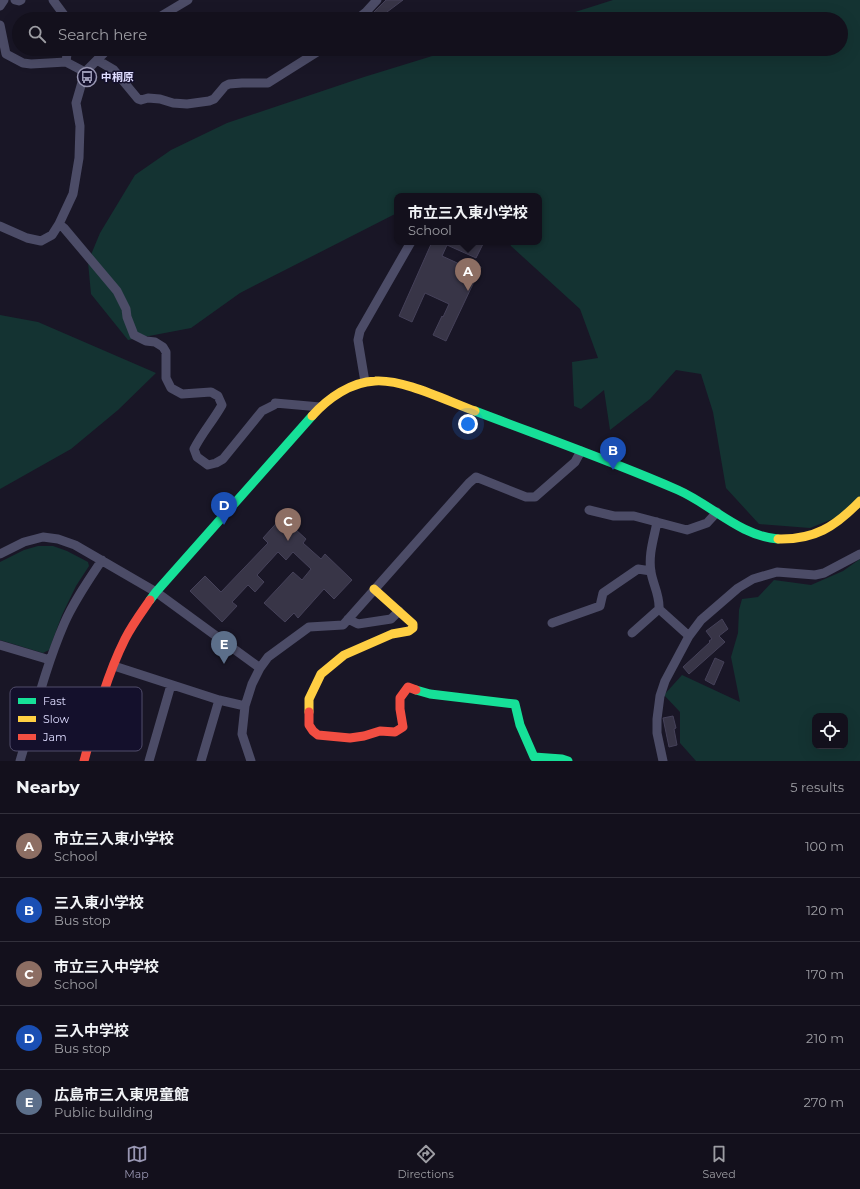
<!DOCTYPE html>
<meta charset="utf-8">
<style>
body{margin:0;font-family:Montserrat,"Noto Sans JP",sans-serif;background:#1c1925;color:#f1f3f6}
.controls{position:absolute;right:12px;bottom:12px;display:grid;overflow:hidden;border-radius:8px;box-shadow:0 4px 16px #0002}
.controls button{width:36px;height:36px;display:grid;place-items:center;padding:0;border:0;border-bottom:1px solid #32303b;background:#13101c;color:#f1f3f6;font:20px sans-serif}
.you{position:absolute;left:468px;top:424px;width:14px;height:14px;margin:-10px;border:3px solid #fff;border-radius:50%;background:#1a73e8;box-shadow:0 0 0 6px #1a73e833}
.badge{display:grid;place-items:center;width:26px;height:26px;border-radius:50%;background:#9997b3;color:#fff;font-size:13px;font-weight:700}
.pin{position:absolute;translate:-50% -33px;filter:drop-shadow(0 1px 2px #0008)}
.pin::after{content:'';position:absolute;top:21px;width:14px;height:12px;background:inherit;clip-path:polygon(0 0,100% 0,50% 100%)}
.popup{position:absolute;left:394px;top:193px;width:148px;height:52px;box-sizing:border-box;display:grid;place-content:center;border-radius:8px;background:#13101c;filter:drop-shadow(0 1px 3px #0005);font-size:13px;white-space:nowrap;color:#9d9da3}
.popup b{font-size:15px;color:#f1f3f6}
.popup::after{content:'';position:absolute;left:50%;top:100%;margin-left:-8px;border:8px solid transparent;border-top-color:#13101c}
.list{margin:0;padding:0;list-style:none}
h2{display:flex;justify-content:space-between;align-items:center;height:52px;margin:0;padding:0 16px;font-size:17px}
h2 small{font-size:13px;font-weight:400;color:#9d9da3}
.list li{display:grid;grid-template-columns:26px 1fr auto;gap:12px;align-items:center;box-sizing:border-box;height:64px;padding:0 16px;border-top:1px solid #32303b}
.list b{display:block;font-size:15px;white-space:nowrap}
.list p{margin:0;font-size:13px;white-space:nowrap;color:#9d9da3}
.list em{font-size:13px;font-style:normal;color:#9d9da3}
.icon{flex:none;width:22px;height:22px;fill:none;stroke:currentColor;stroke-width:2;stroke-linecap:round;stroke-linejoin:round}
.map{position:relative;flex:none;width:860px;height:761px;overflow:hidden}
.search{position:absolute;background:#13101c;box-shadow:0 4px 16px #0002;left:12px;right:12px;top:12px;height:44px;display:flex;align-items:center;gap:10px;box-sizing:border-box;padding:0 14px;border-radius:22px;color:#9d9da3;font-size:15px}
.sheet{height:372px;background:#13101c}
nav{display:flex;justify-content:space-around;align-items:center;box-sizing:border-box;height:56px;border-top:1px solid #32303b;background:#13101c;font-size:11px;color:#9d9da3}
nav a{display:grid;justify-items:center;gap:2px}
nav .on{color:#9997b3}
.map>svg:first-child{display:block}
</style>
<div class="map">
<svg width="860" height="761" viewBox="0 0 860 761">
<rect width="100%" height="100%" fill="#191626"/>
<path fill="#143332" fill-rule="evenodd" d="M 613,0 L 860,0 L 860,508 L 810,528 L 759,524 L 726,488 L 713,412 L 701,374 L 676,370 L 650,399 L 610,430 L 604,390 L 581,409 L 574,406 L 572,362 L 598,358 L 580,309 L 511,246 L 509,242 L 539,242 L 539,196 L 397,196 L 397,213 L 240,293 L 191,328 L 128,340 L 91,294 L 88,262 L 100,233 L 135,175 L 171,150 L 227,123 L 364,77 L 455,49 L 841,49 L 841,19 L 553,19 Z
M 0,315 L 38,322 L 156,373 L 118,410 L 71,449 L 0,489 Z
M 38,546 L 53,546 L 67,551 L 88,562 L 89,566 L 76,586 L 62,615 L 49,650 L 43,653 L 0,640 L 0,562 L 24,550 Z
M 860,559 L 860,761 L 696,761 L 680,743 L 680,712 L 664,695 L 682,675 L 740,702 L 731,657 L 738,633 L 739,610 L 742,599 L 758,597 L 774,580 L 811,585 L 843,571 ZM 815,716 L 845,716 L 845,746 L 815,746 Z"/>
<path fill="#383547" stroke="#454159" d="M 386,0 L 403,0 L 387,12 L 388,13 L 382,19 L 376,19 L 372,14 Z
M 432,242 L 484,242 L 476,258 L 447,245 L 442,256 L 466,267 L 468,261 L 481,267 L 446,341 L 433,335 L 442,316 L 443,317 L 449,304 L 425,293 L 412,322 L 399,316 Z
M 282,517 L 306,539 L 303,543 L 321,559 L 325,554 L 352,580 L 334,599 L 324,589 L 298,618 L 294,613 L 285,622 L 264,603 L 293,572 L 302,580 L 311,569 L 293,552 L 286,560 L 278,552 L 257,575 L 264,582 L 255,592 L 248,585 L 232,602 L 237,606 L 222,622 L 190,591 L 205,576 L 221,592 L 268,543 L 263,538 Z
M 722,619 L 728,629 L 719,636 L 725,642 L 689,674 L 683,667 L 710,642 L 709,641 L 712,639 L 706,631 Z
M 715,658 L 724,662 L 714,685 L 705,680 Z
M 673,716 L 676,728 L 674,729 L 677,745 L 669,747 L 663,718 Z"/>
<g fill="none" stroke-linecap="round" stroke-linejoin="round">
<path stroke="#4c4c67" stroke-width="9" d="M 15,0 L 19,1 L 21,0
M 53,0 L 67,19
M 0,6 L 4,0
M 156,19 L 188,0
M 357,19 L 366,12 L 377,0
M 0,25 L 6,54 L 23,63 L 31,64 L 66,62
M 69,49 L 67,54 L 66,62 L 85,72
M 97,60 L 114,70 L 138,99 L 141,100 L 148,98 L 160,99 L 173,103 L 187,104 L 209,101 L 214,99 L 225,86 L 229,84 L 242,83 L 268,83 L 322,49
M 59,224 L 64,228 L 117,291 L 126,309 L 127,317 L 134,335 L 146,341 L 155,342 L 163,347 L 166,352 L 166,378 L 171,388 L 182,394 L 211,392 L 218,396 L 222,405 C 213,421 202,433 194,449 L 197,457 L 208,465 L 216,463 L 223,459 L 262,411 L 274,405 L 275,403 L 320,407
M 0,226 L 27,238 L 41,241 L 52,235 L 59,224 L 73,194 L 79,158 L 80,126 L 76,103 L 85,72 L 108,49
M 365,382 L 358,340 L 360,331 L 411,242
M 589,510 L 614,516 L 634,516 L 687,530 L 707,523 L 717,512
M 0,554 L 24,542 L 43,537 L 58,539 L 75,545 L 156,592 L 260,668
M 659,609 L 689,636
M 348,619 L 358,624 L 391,619 L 399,611
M 552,623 L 600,606 L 603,593 L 638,569 L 651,571
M 632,633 L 659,609 C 660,595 653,585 651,572 C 648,555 654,538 657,522
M 0,645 L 50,660
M 114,666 L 219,700 L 245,706
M 33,718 L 91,736
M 20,761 C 34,715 45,668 64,624 C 74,601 88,581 102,560
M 149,761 L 171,685
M 201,761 L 219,700
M 251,761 L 242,734 L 245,706 L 252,684 L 260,668 L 268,657 L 309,627 L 343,625 L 469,483 L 476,477 L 526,497 L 535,497 L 575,462 L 581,451
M 663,761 L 657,733 L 657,719 L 660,696 L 665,681 L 689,636 L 701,620 L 738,588 L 753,579 L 777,572 L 815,575 L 824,573 L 860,554"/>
<path stroke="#16e098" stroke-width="9" d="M 475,411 C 543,437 612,461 678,490 C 712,505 740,536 778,539
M 150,600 L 156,592 L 312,416
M 416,690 L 430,694 L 515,704 L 520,725 L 534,757 L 562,759 L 568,761"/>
<path stroke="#ffcf43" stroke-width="9" d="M 312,416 C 328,398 351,382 375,381 C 404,379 447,401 475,411
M 778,539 C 814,540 835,527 860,501
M 309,712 L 309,699 L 321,674 L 344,655 L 392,634 L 409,631 L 413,628 L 413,624 L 374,589"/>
<path stroke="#f24e42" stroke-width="9" d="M 309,712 L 309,725 L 313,731 L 318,735 L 350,738 L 364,736 L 380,731 L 395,732 L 403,727 L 400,709 L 400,698 L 408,687 L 416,690
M 84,761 C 95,720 106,677 125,639 C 132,625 141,613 150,600"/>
</g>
<defs>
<symbol id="bus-ring" viewBox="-11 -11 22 22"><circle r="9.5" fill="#14102c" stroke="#9997b3" stroke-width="1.5"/><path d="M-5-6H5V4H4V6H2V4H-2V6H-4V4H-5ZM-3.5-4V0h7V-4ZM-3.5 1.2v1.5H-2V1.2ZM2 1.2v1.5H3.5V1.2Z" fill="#9997b3"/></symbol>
</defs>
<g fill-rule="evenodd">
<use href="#bus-ring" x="76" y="66" width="22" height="22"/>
</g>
<g text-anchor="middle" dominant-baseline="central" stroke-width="3" stroke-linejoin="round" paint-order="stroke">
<g font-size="11" font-weight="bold" fill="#dedcff" stroke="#14102c" text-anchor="start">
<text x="101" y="77">中桐原</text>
</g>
</g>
<rect x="10" y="687" width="132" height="64" rx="6" fill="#14102c" stroke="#514d6b" stroke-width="1"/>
<rect x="18" y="698" width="18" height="6" fill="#16e098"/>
<rect x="18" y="716" width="18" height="6" fill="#ffcf43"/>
<rect x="18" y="734" width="18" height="6" fill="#f24e42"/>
<g font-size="11" fill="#dedcff">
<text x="43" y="705">Fast</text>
<text x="43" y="723">Slow</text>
<text x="43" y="741">Jam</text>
</g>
</svg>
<div class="controls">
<button><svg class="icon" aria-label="locate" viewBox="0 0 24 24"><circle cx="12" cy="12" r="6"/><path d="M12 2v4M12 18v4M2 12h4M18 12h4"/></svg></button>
</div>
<div class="you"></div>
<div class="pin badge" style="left:468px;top:291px;background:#8d6e63">A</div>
<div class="popup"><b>市立三入東小学校</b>School</div>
<div class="pin badge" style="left:613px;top:470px;background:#1a4fb4">B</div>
<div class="pin badge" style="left:288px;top:541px;background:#8d6e63">C</div>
<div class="pin badge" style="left:224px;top:525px;background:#1a4fb4">D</div>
<div class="pin badge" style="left:224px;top:664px;background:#5c6f8a">E</div>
<div class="search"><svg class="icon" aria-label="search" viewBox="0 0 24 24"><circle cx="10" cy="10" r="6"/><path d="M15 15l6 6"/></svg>Search here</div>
</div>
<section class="sheet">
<h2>Nearby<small>5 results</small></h2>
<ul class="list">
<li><span class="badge" style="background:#8d6e63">A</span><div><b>市立三入東小学校</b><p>School</p></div><em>100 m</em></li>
<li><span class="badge" style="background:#1a4fb4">B</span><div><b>三入東小学校</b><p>Bus stop</p></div><em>120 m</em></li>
<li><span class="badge" style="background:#8d6e63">C</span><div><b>市立三入中学校</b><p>School</p></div><em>170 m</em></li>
<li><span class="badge" style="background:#1a4fb4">D</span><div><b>三入中学校</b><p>Bus stop</p></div><em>210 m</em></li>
<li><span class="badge" style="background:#5c6f8a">E</span><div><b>広島市三入東児童館</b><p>Public building</p></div><em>270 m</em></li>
</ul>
</section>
<nav>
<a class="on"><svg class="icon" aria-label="map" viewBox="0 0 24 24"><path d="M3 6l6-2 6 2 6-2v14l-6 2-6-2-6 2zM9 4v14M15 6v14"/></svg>Map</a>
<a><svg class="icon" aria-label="directions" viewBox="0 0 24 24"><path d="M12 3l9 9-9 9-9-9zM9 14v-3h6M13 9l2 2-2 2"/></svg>Directions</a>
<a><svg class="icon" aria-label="saved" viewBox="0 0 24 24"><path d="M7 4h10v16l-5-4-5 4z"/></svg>Saved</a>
</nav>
